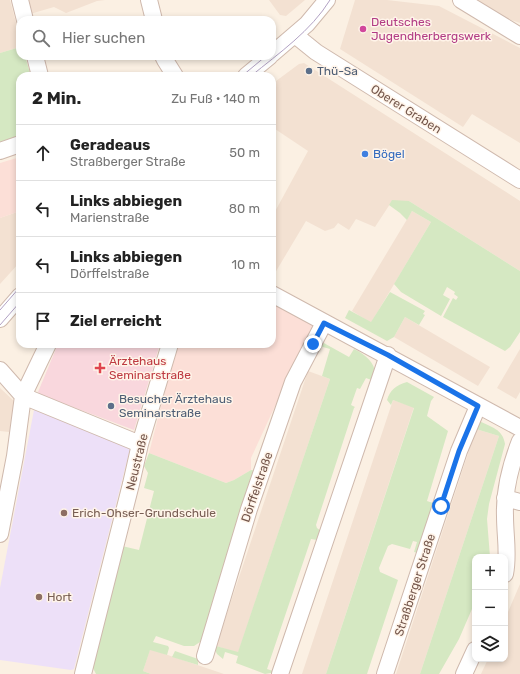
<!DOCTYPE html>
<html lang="de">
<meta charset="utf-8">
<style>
body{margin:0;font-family:Rubik,sans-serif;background:#f2f2f2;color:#222}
.controls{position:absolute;right:12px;bottom:12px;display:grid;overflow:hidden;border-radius:8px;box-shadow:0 2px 6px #0003}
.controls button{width:36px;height:36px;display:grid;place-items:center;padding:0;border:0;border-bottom:1px solid #e0e0e0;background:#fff;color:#222;font:20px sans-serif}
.stop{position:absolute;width:12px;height:12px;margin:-9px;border:3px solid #1a73e8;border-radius:50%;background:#fff}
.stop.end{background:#1a73e8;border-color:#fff;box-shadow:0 1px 4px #0008}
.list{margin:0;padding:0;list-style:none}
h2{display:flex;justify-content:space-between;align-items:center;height:52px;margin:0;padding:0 16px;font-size:17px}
h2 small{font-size:13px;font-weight:400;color:#767676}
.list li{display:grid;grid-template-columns:26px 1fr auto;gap:12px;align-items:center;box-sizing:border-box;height:56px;padding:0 16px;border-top:1px solid #e0e0e0}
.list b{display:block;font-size:15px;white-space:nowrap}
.list p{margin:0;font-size:13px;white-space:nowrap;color:#767676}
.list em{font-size:13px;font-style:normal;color:#767676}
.icon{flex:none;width:22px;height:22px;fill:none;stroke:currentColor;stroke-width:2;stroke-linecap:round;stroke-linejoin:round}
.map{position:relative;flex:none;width:520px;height:674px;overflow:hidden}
.search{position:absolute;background:#fff;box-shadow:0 2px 6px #0003;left:16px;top:16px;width:260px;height:44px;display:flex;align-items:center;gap:10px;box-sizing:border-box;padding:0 14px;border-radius:12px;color:#767676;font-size:15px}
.panel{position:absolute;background:#fff;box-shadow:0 2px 6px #0003;left:16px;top:72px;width:260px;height:276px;border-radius:12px}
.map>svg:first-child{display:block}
</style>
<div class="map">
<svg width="520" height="674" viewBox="0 0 520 674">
<rect width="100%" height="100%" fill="#fbf0e3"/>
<path fill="#f3e1d2" d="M 0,0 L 10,0 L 20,38 L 20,47 L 0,53 Z
M 26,0 L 105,0 L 97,1 L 66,13 L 54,7 L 30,14 Z
M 269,0 L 305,0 L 286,16 L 280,15 Z
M 355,0 L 387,0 L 439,6 L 520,48 L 520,143 L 472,114 L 463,127 L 340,49 Z
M 478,0 L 520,0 L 520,23 L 493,14 Z
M 304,63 L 520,201 L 520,271 L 409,201 L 392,201 L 375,227 L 356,219 L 349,230 L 338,223 L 334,228 L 325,231 L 306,221 L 272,278 L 272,217 L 308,151 L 272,127 L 272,84 L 299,64 Z
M 20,211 L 20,262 L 0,284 L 0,218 Z
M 412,211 L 431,222 L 371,323 L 352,311 Z
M 405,317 L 490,367 L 478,386 L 394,337 Z
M 520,349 L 520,392 L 516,399 L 497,388 Z
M 308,371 L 330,379 L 238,653 L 216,646 Z
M 0,388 L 15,402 L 9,432 L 0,431 Z
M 393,400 L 414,407 L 326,674 L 302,674 Z
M 476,429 L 499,436 L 420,674 L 396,674 Z
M 520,584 L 520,674 L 481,674 L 488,659 L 505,659 L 505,619 Z
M 150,649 L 224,674 L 151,674 L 143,671 Z"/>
<path fill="#fcdfd7" d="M 20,157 L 20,211 L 0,218 L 0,163 Z
M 272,303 L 320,329 L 288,378 L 251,458 L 251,470 L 234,480 L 226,483 L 149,453 L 177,344 L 272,344 Z"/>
<path fill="#ede0f8" d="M 34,410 L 131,445 L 74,669 L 71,670 L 0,660 L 0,588 Z"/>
<path fill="#f9d7dd" d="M 58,344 L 160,344 L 134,430 L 41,395 L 38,392 Z"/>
<path fill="#d5e8c2" d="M 20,47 L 20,56 L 25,56 L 31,76 L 20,76 L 20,135 L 0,142 L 0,53 Z
M 392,200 L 409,201 L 520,271 L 520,332 L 510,347 L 505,351 L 443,317 L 453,298 L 456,300 L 458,297 L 454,294 L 455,292 L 447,287 L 443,295 L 450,299 L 441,316 L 401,292 L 394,284 L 431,222 L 412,211 L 407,220 L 400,213 L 389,205 Z
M 390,292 L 425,311 L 423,314 L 425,315 L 419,325 L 405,317 L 394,337 L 387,341 L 345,318 L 349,310 L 371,322 Z
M 322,342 L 349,357 L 354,349 C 367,355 379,366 374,381 L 366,378 L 360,389 L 357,388 L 351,405 L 355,407 L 354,408 L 316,525 L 317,528 L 321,531 L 317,540 L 311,539 L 267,669 L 276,672 L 265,674 L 236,663 L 238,656 L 225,652 L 223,659 L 217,654 L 215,650 L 216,646 L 238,652 L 330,379 L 322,376 L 330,349 L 316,345 Z
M 407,382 L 434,397 L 431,401 L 427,416 L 448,431 L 427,501 L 439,505 L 422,554 L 414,552 L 417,542 L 413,541 L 410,549 L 392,544 L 388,546 L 379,568 L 380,572 L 398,580 L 367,674 L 326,674 L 414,408 L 393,400 L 391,405 L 387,400 C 390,390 396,385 407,382 Z
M 479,421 C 491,427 503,429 505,444 L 489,504 L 487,519 L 490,557 L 475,557 L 475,602 L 459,639 L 439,674 L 420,674 L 499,436 L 476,429 Z
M 149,453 L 226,483 L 234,480 L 251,470 L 258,471 L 203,640 L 194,646 L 184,646 L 156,636 L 153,642 L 168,646 L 169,648 L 167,655 L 150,650 L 143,671 L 151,674 L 96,674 L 93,668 L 122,546 L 139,550 L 154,491 L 144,488 L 148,473 L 144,466 Z
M 175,651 L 198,659 L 198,665 L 172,657 Z"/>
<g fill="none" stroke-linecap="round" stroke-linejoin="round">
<defs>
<path id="minor" d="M 20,0 L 25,20
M 149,0 L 154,20
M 461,0 L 520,36
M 295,35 L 316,52 L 520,180
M 272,54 L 307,24 L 327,0
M 35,56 L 40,76
M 163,56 L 165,60 L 175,76
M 246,76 L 270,56
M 0,151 L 20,144
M 272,294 L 520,428
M 0,319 L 20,296
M 0,370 L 23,396 L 140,444
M 505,498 L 520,502
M 0,534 L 15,456 L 23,396 L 48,344
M 505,574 C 509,554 505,537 505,516 C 504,491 511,464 520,441
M 205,656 L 249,509 L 293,382 L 324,323
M 83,674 L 131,484 L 140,444 L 170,344
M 280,674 L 388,355
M 385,674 L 459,451 L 478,406
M 464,674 L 475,650"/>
</defs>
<use href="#minor" stroke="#cfb9ad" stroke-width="18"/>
<use href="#minor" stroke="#fff" stroke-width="16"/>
<path stroke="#b2a2c4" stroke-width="1" d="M 242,76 L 266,56
M 251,76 C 279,53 311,31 330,0
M 0,310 L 20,287
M 0,325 L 20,302"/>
</g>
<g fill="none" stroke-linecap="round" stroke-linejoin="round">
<path stroke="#1a73e8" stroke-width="5" d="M 313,344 L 324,323 L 388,355 L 478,406 L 459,451 L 441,506"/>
</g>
<circle fill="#d1479c" stroke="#fff4e9" stroke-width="1.5" cx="363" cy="29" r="4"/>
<g fill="#5c6f8a" stroke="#fff4e9" stroke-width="1.5">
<circle cx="309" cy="71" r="4"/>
<circle cx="111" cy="406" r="4"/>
</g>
<circle fill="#3f7fe0" stroke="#fff4e9" stroke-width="1.5" cx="365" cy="154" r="4"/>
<path fill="#e0444e" stroke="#fff4e9" stroke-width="1.5" d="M98 362h4v4h4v4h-4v4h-4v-4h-4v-4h4z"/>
<g fill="#8d6e63" stroke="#fff4e9" stroke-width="1.5">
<circle cx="64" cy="513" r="4"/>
<circle cx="39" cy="597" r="4"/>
</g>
<g text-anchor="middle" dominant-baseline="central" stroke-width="3" stroke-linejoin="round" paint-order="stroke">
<g font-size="12" fill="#b23c85" stroke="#fff4e9" text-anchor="start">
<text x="371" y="22">Deutsches<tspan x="371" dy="14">Jugendherbergswerk</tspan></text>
</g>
<g font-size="12" fill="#4e5e75" stroke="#fff4e9" text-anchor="start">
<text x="317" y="71">Thü-Sa</text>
<text x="119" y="399">Besucher Ärztehaus<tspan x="119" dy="14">Seminarstraße</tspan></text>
</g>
<g font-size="12" fill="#73554a" stroke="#fff4e9">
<text transform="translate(406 109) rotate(32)">Oberer Graben</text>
<text transform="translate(137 462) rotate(-76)">Neustraße</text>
<text transform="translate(257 487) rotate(-71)">Dörffelstraße</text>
<text transform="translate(415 585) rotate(-72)">Straßberger Straße</text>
</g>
<g font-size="12" fill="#366cbe" stroke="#fff4e9" text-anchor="start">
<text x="373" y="154">Bögel</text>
</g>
<g font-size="12" fill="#be3a42" stroke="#fff4e9" text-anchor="start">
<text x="109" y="361">Ärztehaus<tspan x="109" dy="14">Seminarstraße</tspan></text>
</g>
<g font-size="12" fill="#785e54" stroke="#fff4e9" text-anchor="start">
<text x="72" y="513">Erich-Ohser-Grundschule</text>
<text x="47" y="597">Hort</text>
</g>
</g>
</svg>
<div class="controls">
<button>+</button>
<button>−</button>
<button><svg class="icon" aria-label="layers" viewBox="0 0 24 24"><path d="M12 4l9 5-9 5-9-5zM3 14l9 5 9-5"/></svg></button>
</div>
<div class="stop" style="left:441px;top:506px"></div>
<div class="stop end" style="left:313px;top:344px"></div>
<div class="search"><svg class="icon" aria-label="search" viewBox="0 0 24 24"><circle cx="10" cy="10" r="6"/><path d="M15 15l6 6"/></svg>Hier suchen</div>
<section class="panel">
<h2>2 Min.<small>Zu Fuß · 140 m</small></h2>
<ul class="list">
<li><svg class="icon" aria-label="ahead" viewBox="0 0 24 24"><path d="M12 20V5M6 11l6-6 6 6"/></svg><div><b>Geradeaus</b><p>Straßberger Straße</p></div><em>50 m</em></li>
<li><svg class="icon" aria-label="left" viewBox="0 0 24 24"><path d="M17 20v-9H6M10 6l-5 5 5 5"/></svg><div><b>Links abbiegen</b><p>Marienstraße</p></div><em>80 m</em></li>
<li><svg class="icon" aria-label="left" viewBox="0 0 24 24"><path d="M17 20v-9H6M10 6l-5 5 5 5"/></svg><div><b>Links abbiegen</b><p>Dörffelstraße</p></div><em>10 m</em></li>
<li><svg class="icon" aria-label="arrive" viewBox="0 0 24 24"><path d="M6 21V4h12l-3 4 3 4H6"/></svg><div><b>Ziel erreicht</b></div></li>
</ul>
</section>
</div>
